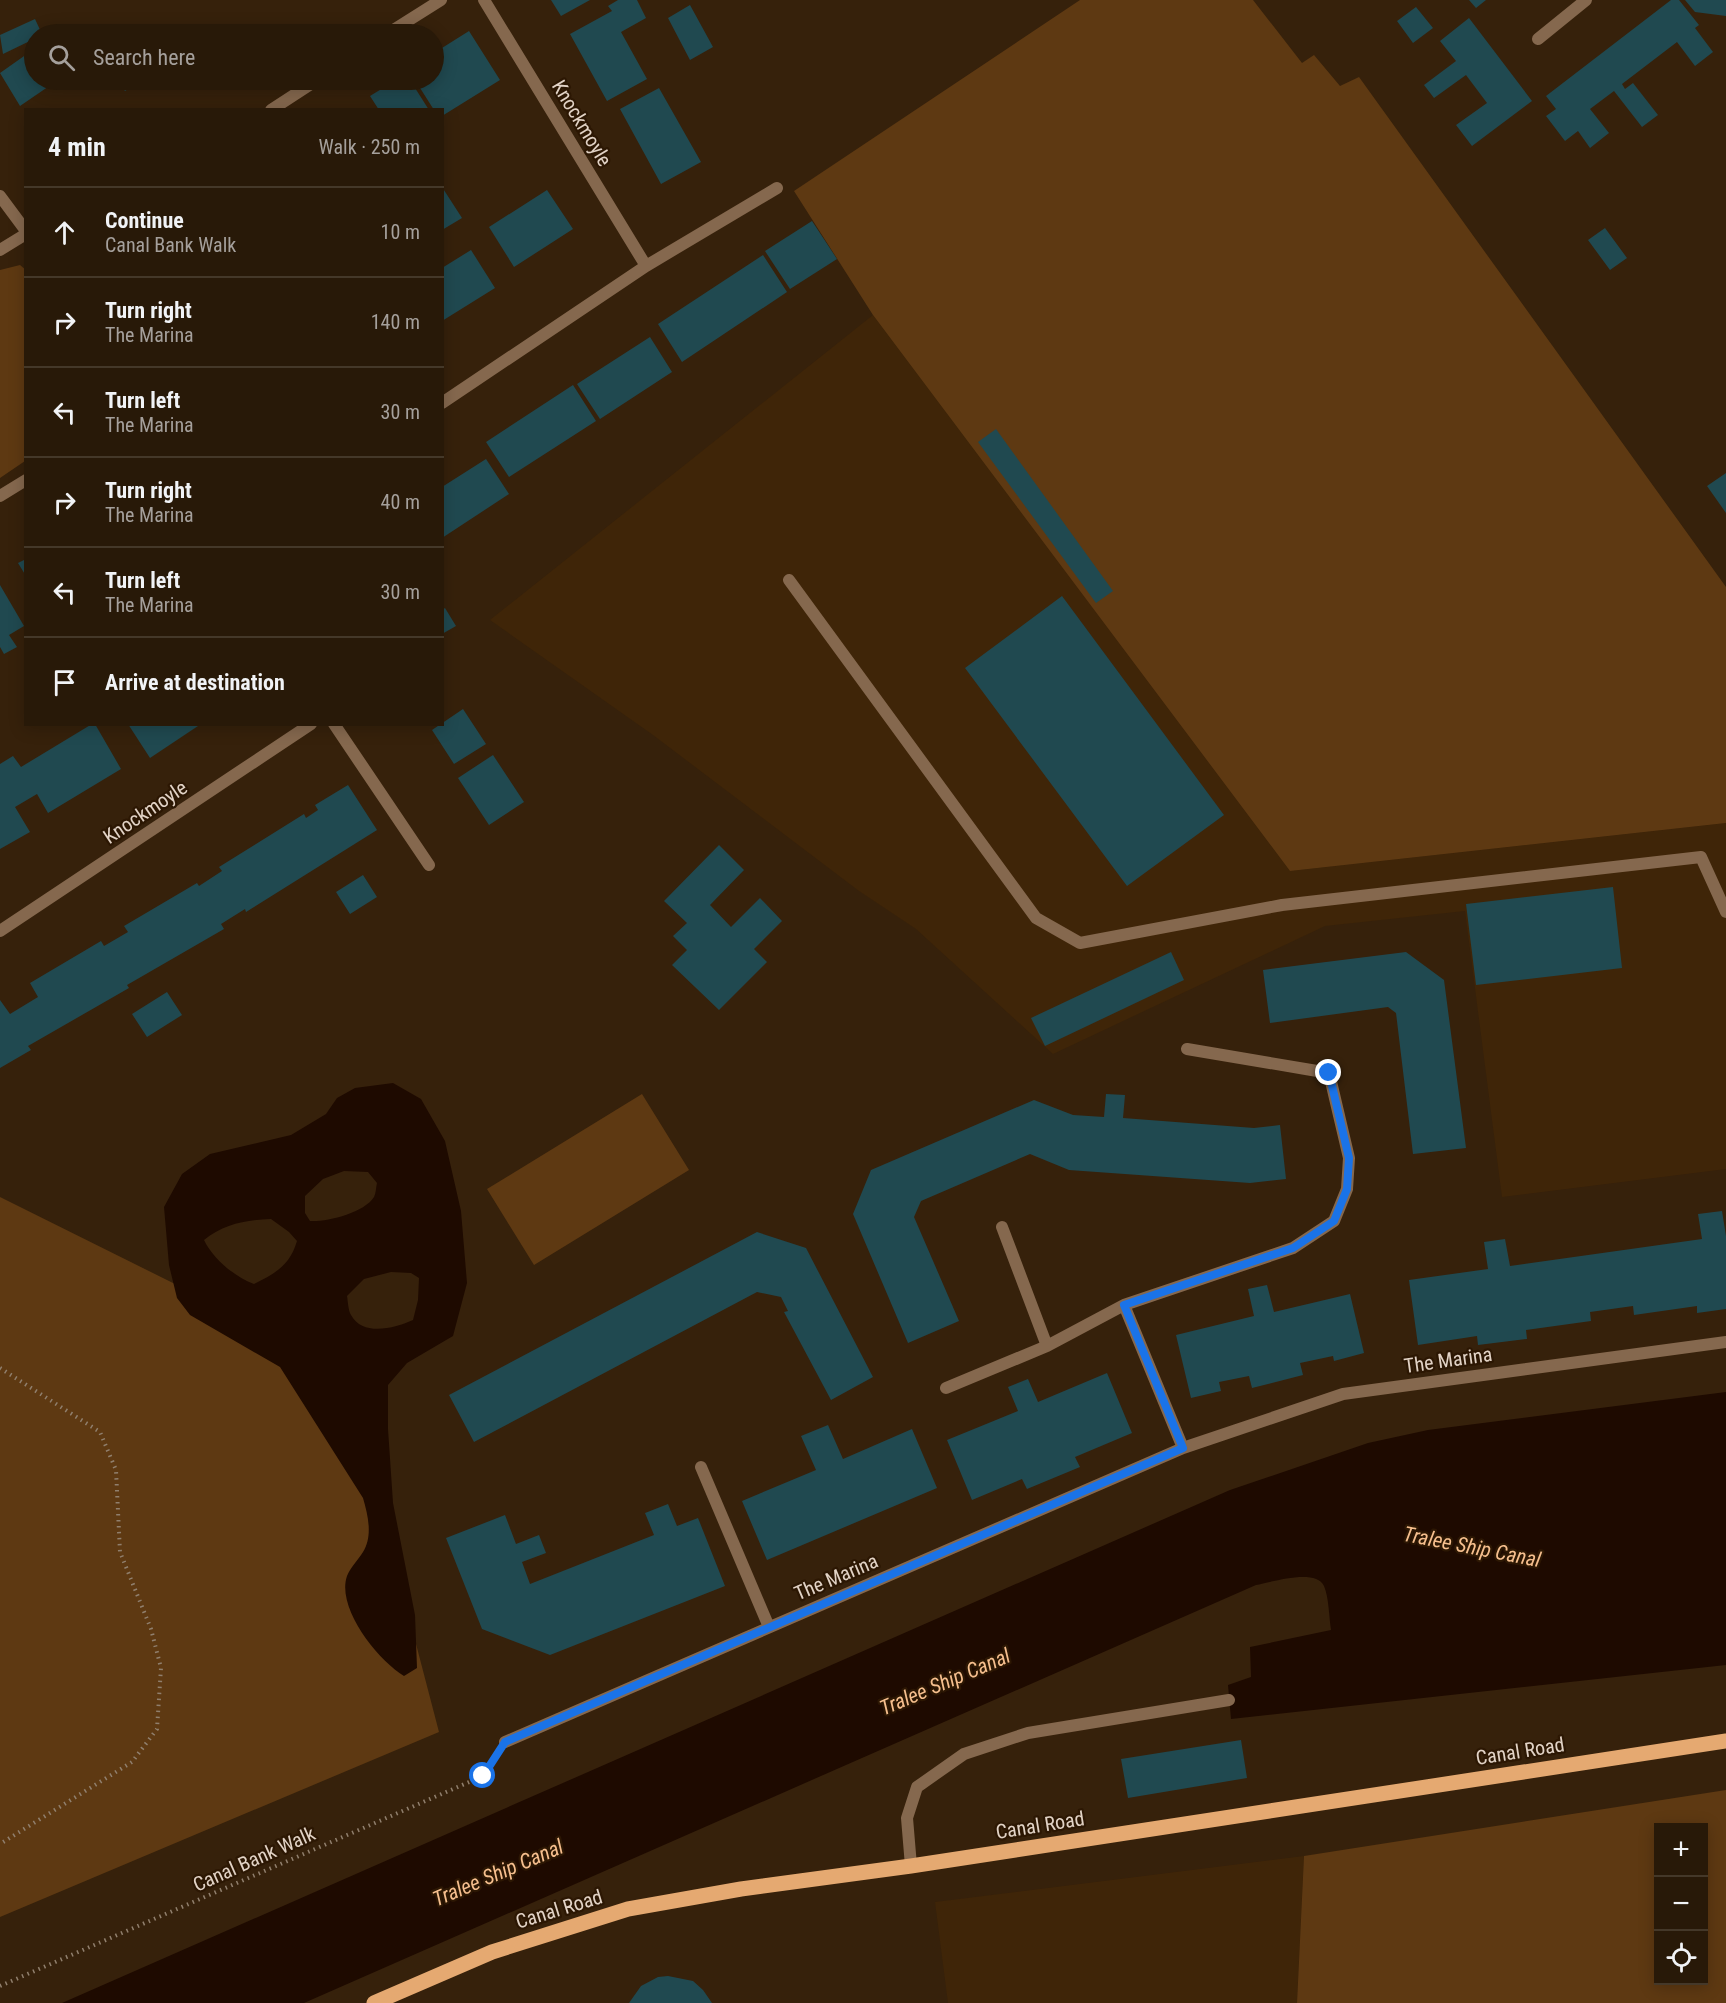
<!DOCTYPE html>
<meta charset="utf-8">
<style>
body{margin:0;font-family:"Roboto Condensed",sans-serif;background:#342616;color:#f1f3f6}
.controls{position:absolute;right:18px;bottom:18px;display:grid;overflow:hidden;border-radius:0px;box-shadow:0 3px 15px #0003}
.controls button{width:54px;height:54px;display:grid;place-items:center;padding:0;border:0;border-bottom:2px solid #443829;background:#281908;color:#f1f3f6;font:30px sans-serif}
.stop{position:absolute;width:18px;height:18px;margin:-14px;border:4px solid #1a73e8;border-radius:50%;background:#fff}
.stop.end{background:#1a73e8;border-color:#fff;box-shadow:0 2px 6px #0008}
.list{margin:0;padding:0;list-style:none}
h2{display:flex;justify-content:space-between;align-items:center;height:78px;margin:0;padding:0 24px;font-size:26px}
h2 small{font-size:20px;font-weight:400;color:#a5a09c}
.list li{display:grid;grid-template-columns:39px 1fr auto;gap:18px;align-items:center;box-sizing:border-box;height:90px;padding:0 24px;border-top:2px solid #443829}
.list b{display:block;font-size:22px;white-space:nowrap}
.list p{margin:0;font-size:20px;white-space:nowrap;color:#a5a09c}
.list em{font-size:20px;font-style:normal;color:#a5a09c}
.icon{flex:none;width:33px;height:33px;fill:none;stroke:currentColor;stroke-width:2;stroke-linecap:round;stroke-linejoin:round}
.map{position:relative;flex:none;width:1726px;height:2003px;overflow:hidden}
.search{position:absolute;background:#281908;box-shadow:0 3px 15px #0003;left:24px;top:24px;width:420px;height:66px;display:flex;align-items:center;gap:15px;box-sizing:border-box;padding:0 21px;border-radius:33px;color:#a5a09c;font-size:22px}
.panel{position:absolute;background:#281908;box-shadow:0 3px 15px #0003;left:24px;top:108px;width:420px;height:618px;border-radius:0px}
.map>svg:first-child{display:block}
</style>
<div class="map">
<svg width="1726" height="2003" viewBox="0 0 1726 2003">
<rect width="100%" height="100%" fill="#36210b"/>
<path fill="#3f2508" d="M 873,315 L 1290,871 L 1726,823 L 1726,1169 L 1502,1197 L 1465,911 L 1325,926 L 1053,1054 L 916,929 L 859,891 L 653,735 L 490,620 Z
M 1304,1856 L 1297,2003 L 948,2003 L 935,1902 Z"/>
<path fill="#5e3912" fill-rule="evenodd" d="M 1080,0 L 1253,0 L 1302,63 L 1314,55 L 1340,86 L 1359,77 L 1726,587 L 1726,823 L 1290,871 L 873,315 L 794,191 Z
M 20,265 L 26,270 L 25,461 L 0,478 L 0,270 Z
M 642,1094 L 689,1170 L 534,1265 L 487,1189 Z
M 0,1197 L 344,1368 L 439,1732 L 0,1917 Z
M 1726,1790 L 1726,2003 L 1297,2003 L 1304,1856 ZM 1658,1828 L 1704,1828 L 1704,1980 L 1658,1980 Z"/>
<path fill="#1e0a00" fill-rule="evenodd" d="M 393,1083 L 421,1099 L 445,1141 L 461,1211 L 467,1283 L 453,1336 L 407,1363 L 388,1385 L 388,1429 L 393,1503 L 415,1615 L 417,1668 L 404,1676 C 378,1660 336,1608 347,1576 C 350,1568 358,1560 363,1552 C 373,1536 368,1515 363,1498 L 280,1367 L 190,1315 L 177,1298 L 169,1265 L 164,1207 L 182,1174 L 210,1154 L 291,1135 L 326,1114 L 337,1098 L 355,1088 ZM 344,1171 L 368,1172 L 377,1183 C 376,1187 376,1193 374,1197 C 364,1213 327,1222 310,1221 L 305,1213 L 305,1196 L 323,1179 ZM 271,1219 L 289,1232 L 297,1241 C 290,1265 276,1273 254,1284 C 235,1277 213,1259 204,1240 C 224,1224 246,1220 271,1219 ZM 391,1272 L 411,1273 L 419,1278 L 418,1300 L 413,1320 C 395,1328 363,1337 351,1315 C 348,1310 348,1301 347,1296 L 364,1279 Z
M 1726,1392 L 1726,1665 L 1231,1719 L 1228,1685 L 1251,1677 L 1250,1647 L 1331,1630 C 1329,1617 1329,1598 1324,1586 C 1316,1568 1272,1582 1256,1585 L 304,2003 L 62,2003 L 1230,1490 L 1368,1443 L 1428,1430 Z"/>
<path fill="#204950" d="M 551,0 L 590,0 L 561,16 Z
M 618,0 L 637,0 L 646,18 L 621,32 L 647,79 L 607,101 L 570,34 L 612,11 L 608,6 Z
M 1469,0 L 1486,0 L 1476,8 Z
M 1671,0 L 1679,0 L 1699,25 L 1695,28 L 1713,52 L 1695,66 L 1677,42 L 1622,84 L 1625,89 L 1633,83 L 1658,115 L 1642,127 L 1614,91 L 1590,109 L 1609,133 L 1590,148 L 1578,131 L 1565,141 L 1546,116 L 1556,109 L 1546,96 Z
M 1685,0 L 1726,0 L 1726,16 L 1695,12 Z
M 690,5 L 713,47 L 690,60 L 668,18 Z
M 1416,7 L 1433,28 L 1413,43 L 1397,21 Z
M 1469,18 L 1532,101 L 1472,146 L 1456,125 L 1487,103 L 1466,75 L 1434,98 L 1424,85 L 1456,61 L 1440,41 Z
M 35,19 L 42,34 L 34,34 L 34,39 L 3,54 L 0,35 Z
M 469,31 L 500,80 L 442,116 L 442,110 L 434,110 L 415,80 L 434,80 L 434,53 Z
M 34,49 L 34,80 L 58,80 L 20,106 L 0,73 Z
M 117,80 L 139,80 L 140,81 L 125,91 Z
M 396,80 L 410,80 L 429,110 L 379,110 L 370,96 Z
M 659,88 L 701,162 L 661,184 L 620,109 Z
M 442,187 L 462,218 L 442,230 Z
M 547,190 L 573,229 L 514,267 L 489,227 Z
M 812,221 L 837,259 L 790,289 L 765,251 Z
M 1605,228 L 1627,258 L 1610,270 L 1588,240 Z
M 471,250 L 495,288 L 442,321 L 442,268 Z
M 763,255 L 787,292 L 682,362 L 658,324 Z
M 650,337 L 672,372 L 600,419 L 577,384 Z
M 573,385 L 596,421 L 509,477 L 486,442 Z
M 996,429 L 1113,591 L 1096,603 L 978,442 Z
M 486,459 L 509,494 L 442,538 L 442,487 Z
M 1726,473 L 1726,513 L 1707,486 Z
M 26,559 L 26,576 L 18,563 Z
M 0,585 L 24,626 L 9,635 L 17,647 L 4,654 L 0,647 Z
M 1062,596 L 1224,815 L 1127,886 L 965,668 Z
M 445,608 L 456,626 L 442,634 L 442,610 Z
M 463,709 L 486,744 L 454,764 L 432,730 Z
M 92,724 L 95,724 L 121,769 L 48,813 L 37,794 L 15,807 L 30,832 L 0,849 L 0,764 L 13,756 L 21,767 Z
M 128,724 L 201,724 L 150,758 Z
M 493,755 L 524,802 L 489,825 L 458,778 Z
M 348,785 L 377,830 L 246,912 L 245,909 L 221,924 L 224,929 L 127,985 L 129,988 L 28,1046 L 31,1050 L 0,1068 L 0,1000 L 10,1014 L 38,997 L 30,983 L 101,941 L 104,946 L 128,932 L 124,926 L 197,883 L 199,886 L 222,871 L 219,867 L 304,814 L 306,818 L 318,810 L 315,805 Z
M 719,845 L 744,870 L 710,905 L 731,927 L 760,898 L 782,921 L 754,949 L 767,962 L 719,1010 L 672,965 L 687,950 L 673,936 L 687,923 L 664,901 Z
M 363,875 L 377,897 L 350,914 L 336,892 Z
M 1613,887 L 1622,968 L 1476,985 L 1466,904 Z
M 1171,952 L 1184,980 L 1045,1046 L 1031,1018 Z
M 1406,952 L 1444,980 L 1466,1148 L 1413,1154 L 1396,1013 L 1388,1007 L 1270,1023 L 1263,970 Z
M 167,992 L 182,1015 L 147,1037 L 132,1014 Z
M 1106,1094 L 1125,1095 L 1123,1118 L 1254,1128 L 1280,1125 L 1286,1179 L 1250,1183 L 1069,1170 L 1030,1154 L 921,1201 L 914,1217 L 959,1321 L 908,1343 L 853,1214 L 871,1170 L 1034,1100 L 1073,1115 L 1104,1117 Z
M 1722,1211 L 1726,1236 L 1726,1309 L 1697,1313 L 1697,1306 L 1634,1315 L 1633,1306 L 1590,1312 L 1591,1321 L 1526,1330 L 1527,1339 L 1478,1345 L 1477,1336 L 1418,1345 L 1409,1280 L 1488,1269 L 1484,1242 L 1505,1239 L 1510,1266 L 1702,1239 L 1698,1214 Z
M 757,1232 L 806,1248 L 873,1377 L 831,1400 L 784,1312 L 788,1311 L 781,1297 L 757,1292 L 474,1442 L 449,1395 Z
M 1267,1285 L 1274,1312 L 1350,1294 L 1364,1353 L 1334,1361 L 1333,1356 L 1300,1363 L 1303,1375 L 1252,1388 L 1249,1376 L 1219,1382 L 1221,1391 L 1191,1398 L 1176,1335 L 1254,1316 L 1248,1289 Z
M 1107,1373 L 1132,1433 L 1075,1457 L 1080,1467 L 1027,1489 L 1022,1479 L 972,1500 L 947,1440 L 1018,1411 L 1008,1387 L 1028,1379 L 1038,1402 Z
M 828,1425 L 843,1459 L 912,1429 L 937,1488 L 767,1560 L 742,1501 L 816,1470 L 801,1436 Z
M 668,1504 L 677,1526 L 698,1518 L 725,1586 L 550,1655 L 482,1629 L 446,1538 L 505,1515 L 516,1544 L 539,1535 L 546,1553 L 522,1562 L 530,1584 L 654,1535 L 645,1513 Z
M 1241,1740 L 1247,1778 L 1128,1798 L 1121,1759 Z
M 668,1976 L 693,1981 L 703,1990 L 712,2003 L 629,2003 L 641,1986 L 658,1977 Z"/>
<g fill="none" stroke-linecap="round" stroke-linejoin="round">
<path stroke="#907f6d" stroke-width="4" stroke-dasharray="1.5 4.5" stroke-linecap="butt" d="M 0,1368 L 100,1432 L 116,1470 L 120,1552 L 151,1629 L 161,1668 L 157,1729 L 132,1762 L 0,1844
M 0,1986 L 483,1776 L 492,1763"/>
<path stroke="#85684e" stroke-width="12" d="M 789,580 L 1036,918 L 1080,943 L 1282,905 L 1701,857 L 1726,912
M 911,1866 L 907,1818 L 917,1787 L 964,1754 L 1028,1733 L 1229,1700"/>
<path stroke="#85684e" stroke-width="12" d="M 484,0 L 646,266
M 387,34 L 441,0
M 1538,39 L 1586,0
M 271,110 L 317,80
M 0,196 L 26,231
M 0,250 L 26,234
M 442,403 L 646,266 L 777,188
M 0,496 L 26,480
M 334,724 L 429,865
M 0,931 L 311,724
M 1002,1227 L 1047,1346
M 946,1388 L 1047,1346 L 1124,1305
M 1183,1448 L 1124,1305 L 1293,1248 L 1334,1221 L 1347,1189 L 1349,1158 L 1329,1073 L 1187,1049
M 701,1467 L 769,1627
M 505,1742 L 1183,1448 L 1343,1394 L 1726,1342"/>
<path stroke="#e5a971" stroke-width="15" d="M 374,2003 L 492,1952 L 628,1909 L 741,1889 L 911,1866 L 1726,1741"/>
</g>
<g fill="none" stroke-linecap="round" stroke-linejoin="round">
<path stroke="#1a73e8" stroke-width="8" d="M 483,1776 L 505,1742 L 1183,1448 L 1124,1305 L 1293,1248 L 1334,1221 L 1347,1189 L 1349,1158 L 1329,1073"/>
</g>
<g text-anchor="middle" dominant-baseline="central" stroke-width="4.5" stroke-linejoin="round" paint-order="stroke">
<g font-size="20" fill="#e2d3c6" stroke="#2c1703">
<text transform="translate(582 123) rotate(59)">Knockmoyle</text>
<text transform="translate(145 812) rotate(-34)">Knockmoyle</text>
<text transform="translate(1448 1360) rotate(-8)">The Marina</text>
<text transform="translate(836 1577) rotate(-23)">The Marina</text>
<text transform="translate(1520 1751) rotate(-9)">Canal Road</text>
<text transform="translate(1040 1825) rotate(-9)">Canal Road</text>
<text transform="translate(254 1859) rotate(-24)">Canal Bank Walk</text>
<text transform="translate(559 1909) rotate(-17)">Canal Road</text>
</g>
<g font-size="21" font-style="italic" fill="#f6bf8e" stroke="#2c1703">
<text transform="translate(1472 1547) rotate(11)">Tralee Ship Canal</text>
<text transform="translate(945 1682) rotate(-23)">Tralee Ship Canal</text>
<text transform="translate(498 1873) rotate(-23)">Tralee Ship Canal</text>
</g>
</g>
</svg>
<div class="controls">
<button>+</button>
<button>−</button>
<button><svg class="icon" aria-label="locate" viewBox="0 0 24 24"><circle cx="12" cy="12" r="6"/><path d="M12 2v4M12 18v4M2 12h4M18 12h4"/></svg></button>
</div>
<div class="stop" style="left:483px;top:1776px"></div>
<div class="stop end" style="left:1329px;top:1073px"></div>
<div class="search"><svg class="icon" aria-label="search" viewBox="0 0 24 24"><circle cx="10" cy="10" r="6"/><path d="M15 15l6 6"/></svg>Search here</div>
<section class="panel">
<h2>4 min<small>Walk · 250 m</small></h2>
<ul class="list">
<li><svg class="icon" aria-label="ahead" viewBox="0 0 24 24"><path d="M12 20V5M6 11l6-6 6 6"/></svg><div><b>Continue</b><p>Canal Bank Walk</p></div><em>10 m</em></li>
<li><svg class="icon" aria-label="right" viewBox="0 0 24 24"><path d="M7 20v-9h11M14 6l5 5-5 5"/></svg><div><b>Turn right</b><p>The Marina</p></div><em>140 m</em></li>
<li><svg class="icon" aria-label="left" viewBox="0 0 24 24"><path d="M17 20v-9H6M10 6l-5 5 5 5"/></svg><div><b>Turn left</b><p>The Marina</p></div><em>30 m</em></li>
<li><svg class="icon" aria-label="right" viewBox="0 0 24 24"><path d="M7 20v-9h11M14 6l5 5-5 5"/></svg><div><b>Turn right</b><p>The Marina</p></div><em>40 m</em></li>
<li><svg class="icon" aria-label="left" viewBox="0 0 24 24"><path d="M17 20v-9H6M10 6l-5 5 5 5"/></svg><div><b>Turn left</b><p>The Marina</p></div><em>30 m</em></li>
<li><svg class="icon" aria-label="arrive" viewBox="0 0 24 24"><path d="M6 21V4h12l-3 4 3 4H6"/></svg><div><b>Arrive at destination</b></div></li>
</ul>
</section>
</div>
